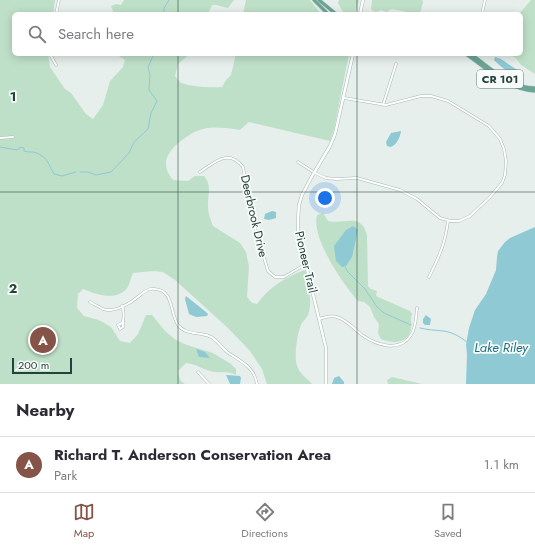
<!DOCTYPE html>
<style>
body{margin:0;font-family:Jost,sans-serif;background:#f2f2f3;color:#2b2b33}
.scale{position:absolute;left:12px;bottom:10px;width:60px;box-sizing:border-box;padding-left:4px;border:2px solid #24423a;border-top:0;font-size:11px;line-height:14px;white-space:nowrap;color:#24423a;-webkit-text-stroke:3px #f7fbf9;paint-order:stroke}
.you{position:absolute;left:325px;top:198px;width:14px;height:14px;margin:-10px;border:3px solid #fff;border-radius:50%;background:#1a73e8;box-shadow:0 0 0 6px #1a73e833}
.badge{display:grid;place-items:center;width:26px;height:26px;border-radius:50%;background:#855347;color:#fff;font-size:13px;font-weight:700}
.pin{position:absolute;translate:-50% -50%;border:2px solid #fff;box-shadow:0 1px 4px #0006}
.list{margin:0;padding:0;list-style:none}
h2{display:flex;justify-content:space-between;align-items:center;height:52px;margin:0;padding:0 16px;font-size:17px}
h2 small{font-size:13px;font-weight:400;color:#7c7c81}
.list li{display:grid;grid-template-columns:26px 1fr auto;gap:12px;align-items:center;box-sizing:border-box;height:56px;padding:0 16px;border-top:1px solid #e1e1e2}
.list b{display:block;font-size:15px;white-space:nowrap}
.list p{margin:0;font-size:13px;white-space:nowrap;color:#7c7c81}
.list em{font-size:13px;font-style:normal;color:#7c7c81}
.icon{flex:none;width:22px;height:22px;fill:none;stroke:currentColor;stroke-width:2;stroke-linecap:round;stroke-linejoin:round}
.map{position:relative;flex:none;width:535px;height:384px;overflow:hidden}
.search{position:absolute;background:#fff;box-shadow:0 2px 10px #0003;left:12px;right:12px;top:12px;height:44px;display:flex;align-items:center;gap:10px;box-sizing:border-box;padding:0 14px;border-radius:6px;color:#7c7c81;font-size:15px}
.sheet{height:108px;background:#fff}
nav{display:flex;justify-content:space-around;align-items:center;box-sizing:border-box;height:56px;border-top:1px solid #e1e1e2;background:#fff;font-size:11px;color:#7c7c81}
nav a{display:grid;justify-items:center;gap:2px}
nav .on{color:#855347}
.map>svg:first-child{display:block}
</style>
<div class="map">
<svg width="535" height="384" viewBox="0 0 535 384">
<rect width="100%" height="100%" fill="#e6efeb"/>
<path fill="#bfe0c8" d="M 0,0 L 55,0 L 53,14 L 14,14 L 14,54 L 48,54 L 50,67 L 65,89 L 71,93 L 86,114 L 93,119 L 103,105 L 110,81 L 123,67 L 125,60 L 116,54 L 190,54 L 178,64 L 175,76 L 181,83 C 194,87 207,88 222,87 L 226,80 L 231,75 L 236,54 L 349,54 L 334,129 L 330,141 L 249,122 L 240,130 C 228,128 215,126 203,129 C 190,132 166,149 166,163 C 166,170 169,175 173,180 L 188,181 L 195,176 L 204,176 C 213,187 207,195 208,207 C 208,214 211,220 213,226 L 240,243 L 246,252 L 249,267 L 247,297 L 252,303 L 257,304 C 270,286 285,278 304,270 L 306,272 C 308,286 313,302 308,315 C 306,319 302,322 301,325 C 297,334 293,360 298,368 C 300,374 308,379 312,384 L 267,384 L 262,369 L 250,351 L 228,328 L 175,280 L 163,272 L 154,271 L 133,273 C 131,277 130,284 127,288 C 116,302 96,294 83,289 L 78,294 L 77,308 L 84,316 L 99,320 L 111,327 L 120,341 L 130,343 L 138,334 L 146,315 L 152,315 L 165,331 L 176,340 L 187,345 L 213,353 L 231,364 L 236,369 L 236,375 C 229,371 221,373 214,372 C 204,370 196,364 186,363 L 178,371 C 179,377 179,380 185,384 L 0,384 Z
M 124,0 L 234,0 L 228,8 L 216,5 L 212,5 L 208,14 L 114,14 L 111,6 L 116,4 L 121,5 Z
M 246,0 L 310,0 L 321,14 L 243,14 Z
M 339,0 L 359,0 L 355,14 L 343,12 L 338,3 Z
M 372,0 L 422,0 L 423,2 L 420,14 L 416,14 L 392,9 L 386,12 L 382,10 L 375,12 L 371,9 Z
M 531,0 L 535,0 L 535,74 L 521,65 L 516,58 L 508,54 L 521,54 L 521,14 L 519,14 Z
M 323,213 L 328,221 C 345,225 361,212 367,235 L 368,286 L 371,289 L 377,291 L 376,296 L 410,311 L 412,314 C 410,319 412,323 411,327 C 410,344 393,344 381,339 L 378,333 L 379,324 L 374,317 L 370,307 L 364,302 L 358,301 C 343,284 311,238 317,215 Z
M 392,377 L 422,384 L 388,384 L 387,380 Z"/>
<path fill="#8ec9d4" d="M 495,57 L 501,59 L 523,74 L 523,78 C 512,76 502,68 494,60 Z
M 401,131 C 400,138 397,144 391,147 L 387,146 L 386,142 L 391,133 Z
M 272,211 L 276,212 L 276,218 L 269,220 L 264,219 L 265,214 Z
M 353,226 L 358,230 L 352,257 L 346,266 L 342,267 L 336,261 L 334,246 L 346,230 Z
M 535,227 L 535,384 L 466,384 L 467,354 L 466,345 L 469,328 L 475,310 L 486,294 L 496,270 L 497,257 L 498,251 L 505,242 L 510,238 Z
M 186,296 L 206,312 L 208,314 L 207,316 L 196,317 L 189,314 L 185,299 Z
M 426,315 L 431,319 L 430,325 L 425,325 L 423,323 L 423,319 Z
M 196,349 L 205,352 L 210,358 L 199,357 Z
M 226,375 L 240,376 L 241,378 L 240,384 L 230,384 Z
M 339,376 L 344,382 L 344,384 L 332,384 L 334,378 Z"/>
<g fill="none" stroke-linecap="round" stroke-linejoin="round">
<path stroke="#8ec9d4" stroke-width="1" d="M 164,14 L 164,8 L 169,0
M 0,147 L 17,150 L 21,147 L 24,148 L 24,151 C 29,153 32,151 37,153 C 49,159 48,164 54,174 L 62,176 L 76,172
M 80,172 L 88,172 L 96,175 L 111,172 L 129,153 L 134,142 L 148,129 L 151,113 L 157,101 L 149,90 L 150,75 L 148,67 L 153,56 L 153,54
M 345,267 L 348,272 L 365,289 L 377,307 L 384,313 L 411,325
M 420,328 C 428,330 435,330 443,331 C 453,332 460,337 467,342"/>
<defs>
<path id="street" d="M 56,14 L 59,0
M 482,14 L 485,0
M 50,54 L 56,65
M 383,105 L 396,64
M 0,138 L 13,137
M 298,162 L 315,173 L 326,178 L 336,179 L 357,178 L 400,190 L 417,199 L 440,218 L 451,221 L 459,221 L 470,216 L 489,198 L 502,183 L 505,175 L 506,161 L 504,149 L 500,139 L 489,126 L 448,101 L 431,96 L 421,96 L 386,105 L 344,98
M 200,172 C 214,163 228,148 243,167 L 253,221 L 268,271 L 275,277 L 284,277 L 306,264
M 429,277 C 439,256 445,245 448,221
M 90,302 C 94,304 99,307 103,309 C 115,313 131,303 139,296 C 144,292 148,288 155,289 C 174,290 170,314 178,325 C 185,335 199,332 209,336 C 217,339 220,346 227,352 C 240,361 254,366 257,384
M 319,319 C 326,317 331,315 337,317 C 347,320 354,329 362,335 C 376,345 400,353 411,335 C 416,328 416,317 417,308
M 122,323 L 118,325 L 120,329 L 123,327 C 122,320 126,314 122,306
M 198,372 L 209,384"/>
<path id="secondary" d="M 360,14 L 363,0
M 326,384 L 326,348 L 298,232 L 298,219 L 299,205 L 302,195 L 311,178 L 330,146 L 335,134 L 353,54"/>
<path id="primary" d="M 314,0 L 328,14
M 319,0 L 336,14
M 466,54 C 488,69 506,89 535,91
M 471,54 C 490,68 510,88 535,88"/>
</defs>
<use href="#street" stroke="#a8b8b2" stroke-width="3"/>
<use href="#secondary" stroke="#a4bbb3" stroke-width="3.5"/>
<use href="#primary" stroke="#c2cac8" stroke-width="4"/>
<use href="#street" stroke="#fff" stroke-width="2"/>
<use href="#secondary" stroke="#fff" stroke-width="2.5"/>
<use href="#primary" stroke="#6aa596" stroke-width="3"/>
</g>
<path fill="none" stroke="#24423a" stroke-width="1" stroke-opacity="0.55" d="M 178,0 L 178,14M 357,0 L 357,14M 178,54 L 178,384M 357,54 L 357,384M 0,192 L 535,192"/>
<g text-anchor="middle" dominant-baseline="central" stroke-width="3.5" stroke-linejoin="round" paint-order="stroke">
<rect fill="#f7fbf9" stroke="#637a73" stroke-width="1" x="477" y="70" width="46" height="18" rx="3"/>
<g font-size="11" font-weight="bold" fill="#24423a">
<text x="500" y="79">CR 101</text>
</g>
<g font-size="12" fill="#24423a" stroke="#f7fbf9">
<text transform="translate(254 216) rotate(77)">Deerbrook Drive</text>
<text transform="translate(306 262) rotate(77)">Pioneer Trail</text>
</g>
<g font-size="13" font-style="italic" fill="#1c6f80" stroke="#f7fbf9">
<text x="501" y="347">Lake Riley</text>
</g>
</g>
<g font-size="13" text-anchor="middle" font-weight="bold" fill="#24423a" stroke="#f7fbf9" stroke-width="3.5" stroke-linejoin="round" paint-order="stroke">
<text x="13" y="101">1</text>
<text x="13" y="293">2</text>
</g>
</svg>
<div class="scale">200 m</div>
<div class="you"></div>
<div class="pin badge" style="left:43px;top:340px">A</div>
<div class="search"><svg class="icon" aria-label="search" viewBox="0 0 24 24"><circle cx="10" cy="10" r="6"/><path d="M15 15l6 6"/></svg>Search here</div>
</div>
<section class="sheet">
<h2>Nearby<small></small></h2>
<ul class="list">
<li><span class="badge">A</span><div><b>Richard T. Anderson Conservation Area</b><p>Park</p></div><em>1.1 km</em></li>
</ul>
</section>
<nav>
<a class="on"><svg class="icon" aria-label="map" viewBox="0 0 24 24"><path d="M3 6l6-2 6 2 6-2v14l-6 2-6-2-6 2zM9 4v14M15 6v14"/></svg>Map</a>
<a><svg class="icon" aria-label="directions" viewBox="0 0 24 24"><path d="M12 3l9 9-9 9-9-9zM9 14v-3h6M13 9l2 2-2 2"/></svg>Directions</a>
<a><svg class="icon" aria-label="saved" viewBox="0 0 24 24"><path d="M7 4h10v16l-5-4-5 4z"/></svg>Saved</a>
</nav>
